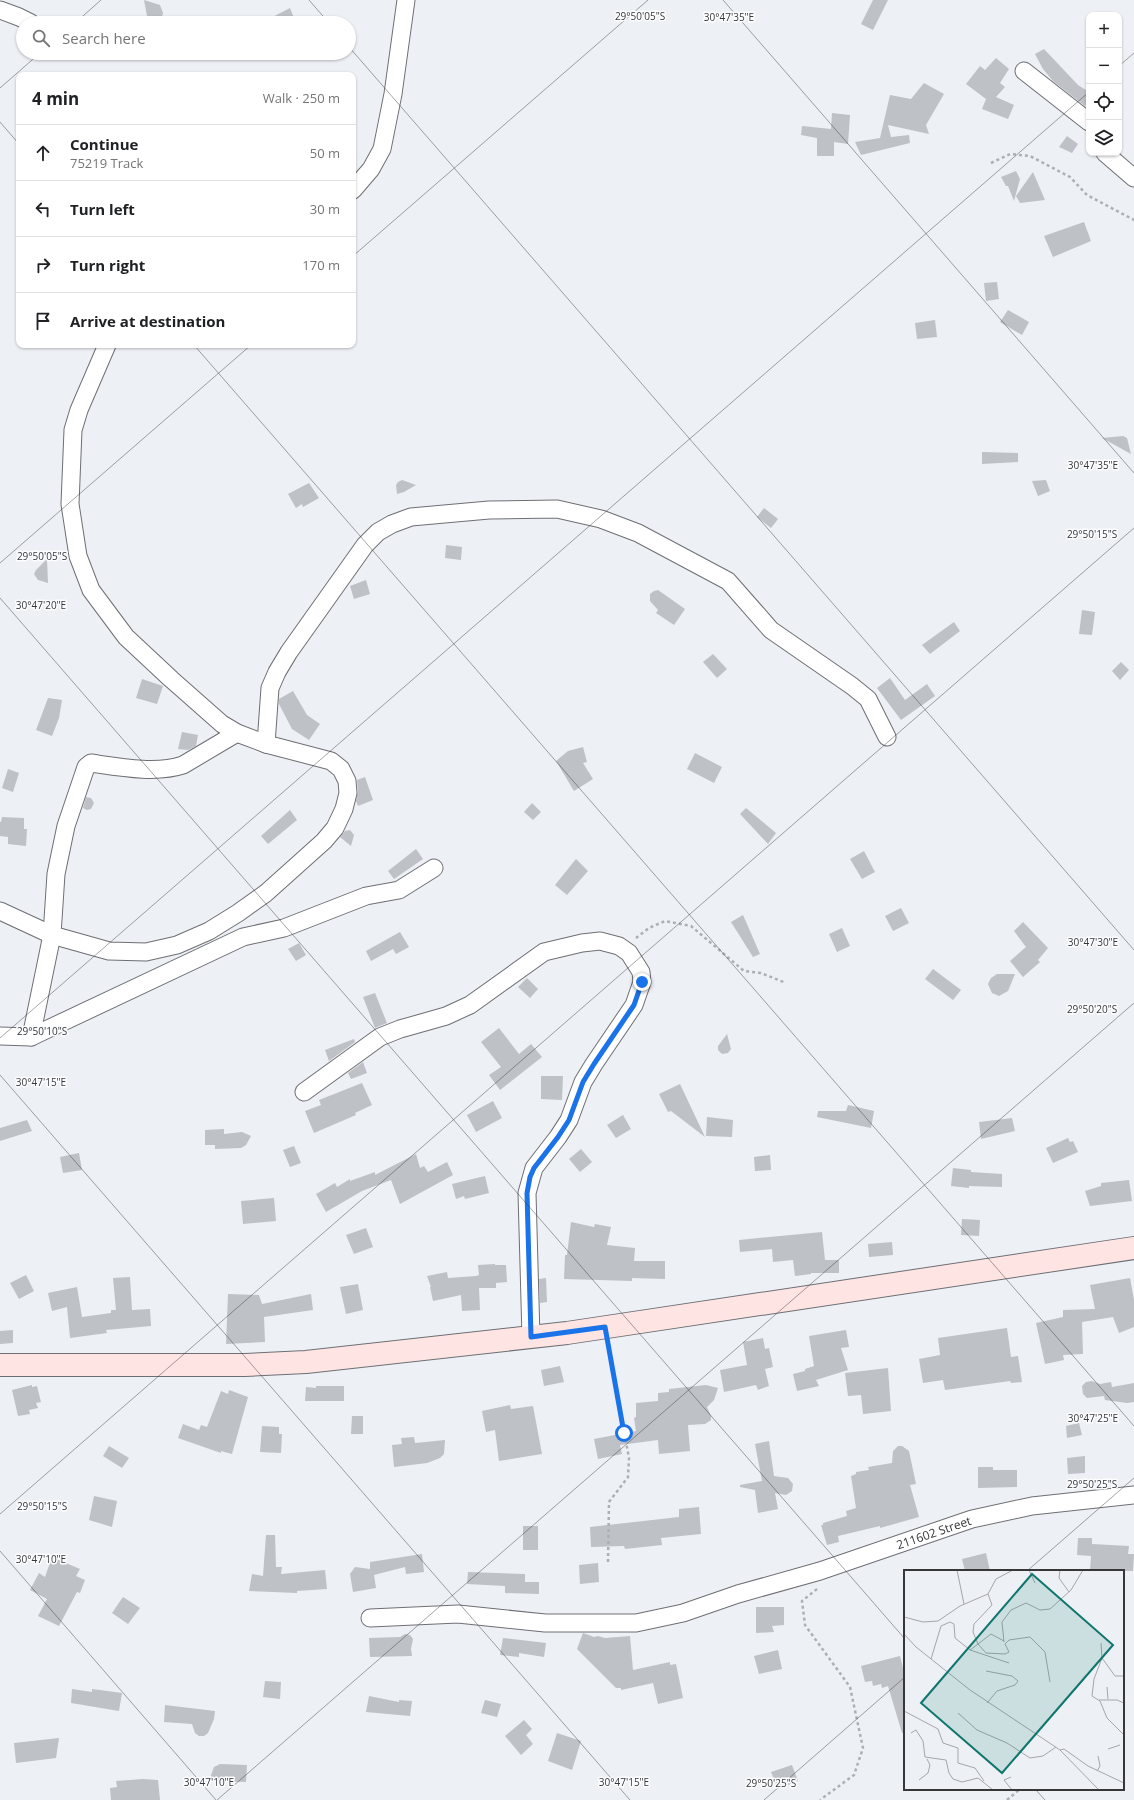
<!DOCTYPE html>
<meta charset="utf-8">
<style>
:root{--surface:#fff;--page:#f6f6f6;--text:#202124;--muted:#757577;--line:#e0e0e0}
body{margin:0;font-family:"Open Sans",sans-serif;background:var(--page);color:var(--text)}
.controls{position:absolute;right:12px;top:12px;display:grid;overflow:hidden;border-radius:8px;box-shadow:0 1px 3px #0004}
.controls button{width:36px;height:36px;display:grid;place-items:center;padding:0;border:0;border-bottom:1px solid var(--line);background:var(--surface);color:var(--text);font:20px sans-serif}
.stop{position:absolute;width:12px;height:12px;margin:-9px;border:3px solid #1a73e8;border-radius:50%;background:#fff}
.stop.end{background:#1a73e8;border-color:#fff;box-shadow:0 1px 4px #0008}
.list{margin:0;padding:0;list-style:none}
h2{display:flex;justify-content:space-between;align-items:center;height:52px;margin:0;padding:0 16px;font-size:17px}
h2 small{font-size:13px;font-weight:400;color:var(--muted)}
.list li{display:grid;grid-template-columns:26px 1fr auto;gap:12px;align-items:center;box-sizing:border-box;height:56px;padding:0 16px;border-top:1px solid var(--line)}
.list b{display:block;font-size:15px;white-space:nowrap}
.list p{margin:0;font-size:13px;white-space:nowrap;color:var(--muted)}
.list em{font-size:13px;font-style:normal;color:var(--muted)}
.icon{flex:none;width:22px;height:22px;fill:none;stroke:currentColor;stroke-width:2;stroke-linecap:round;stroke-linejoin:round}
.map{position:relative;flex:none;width:1134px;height:1800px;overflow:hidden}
.search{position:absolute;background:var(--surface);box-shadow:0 1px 3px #0004;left:16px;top:16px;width:340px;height:44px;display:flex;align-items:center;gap:10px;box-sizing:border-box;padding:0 14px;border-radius:22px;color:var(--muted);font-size:15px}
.panel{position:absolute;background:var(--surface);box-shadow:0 1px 3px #0004;left:16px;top:72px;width:340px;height:276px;border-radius:8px}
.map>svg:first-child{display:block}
.building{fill:#bec1c6}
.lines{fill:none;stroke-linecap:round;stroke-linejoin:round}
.street-casing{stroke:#6d6f74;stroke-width:19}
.secondary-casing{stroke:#6d6f74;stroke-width:24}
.path{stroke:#adb0b3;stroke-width:2.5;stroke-dasharray:3 3;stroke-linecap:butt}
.street{stroke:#fff;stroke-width:17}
.secondary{stroke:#fee4e2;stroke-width:22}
.route{stroke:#1a73e8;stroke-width:5}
.ticks{fill:none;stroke:#363739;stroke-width:1;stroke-opacity:0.45}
.labels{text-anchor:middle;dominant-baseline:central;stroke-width:3;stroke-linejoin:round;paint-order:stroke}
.street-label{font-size:12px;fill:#363739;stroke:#fcfdff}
.inset-road{fill:none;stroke:#a4a6aa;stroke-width:1}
.view{fill:#0f766e;fill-opacity:0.15;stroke:#0f766e;stroke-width:2}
.inset-edge{fill:none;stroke:#363739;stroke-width:2}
.ticks-label{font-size:10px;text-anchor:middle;fill:#363739;stroke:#fcfdff;stroke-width:3;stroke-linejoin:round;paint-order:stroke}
</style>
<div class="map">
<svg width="1134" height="1800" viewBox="0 0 1134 1800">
<rect width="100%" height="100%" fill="#edf0f5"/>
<g class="building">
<polygon points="144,0 160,5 163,13 162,17 154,21 150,19 147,16"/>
<polygon points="873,0 888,0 873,30 861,24"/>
<polygon points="290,8 296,23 261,23"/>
<polygon points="1044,49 1078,85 1089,92 1089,101 1085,106 1053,81 1043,69 1035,54"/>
<polygon points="996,58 1009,69 1000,83 1005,87 996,97 1014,105 1008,119 982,109 986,99 966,84 980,66 985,70"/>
<polygon points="924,83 944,94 926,125 929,134 888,125 891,137 909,135 910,143 861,155 855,142 880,138 890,95 911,99"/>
<polygon points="832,113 850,115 848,144 834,142 834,156 817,156 817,138 801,135 802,126 831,129"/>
<polygon points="1067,136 1078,144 1072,153 1059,147"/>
<polygon points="1016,171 1020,179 1014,201 1008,186 1006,186 1001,177"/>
<polygon points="1033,172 1045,200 1020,203 1016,196"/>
<polygon points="1084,222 1091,241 1053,257 1044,236"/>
<polygon points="997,282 999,299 986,301 984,283"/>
<polygon points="1008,310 1029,322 1022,335 1000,322"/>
<polygon points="935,320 937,337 917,339 915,323"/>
<polygon points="1123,436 1127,438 1131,454 1102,438"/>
<polygon points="982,452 1018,453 1018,462 982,464"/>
<polygon points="402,480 416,485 404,492 397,494 396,485 398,482"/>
<polygon points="1046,480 1050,491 1038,496 1032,481"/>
<polygon points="309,483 319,498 303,507 302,504 296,508 288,494"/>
<polygon points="764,508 778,519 771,528 757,517"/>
<polygon points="446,545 462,547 461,560 445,558"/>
<polygon points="47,559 48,583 38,580 34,574 36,570"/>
<polygon points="366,580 370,594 354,599 350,586"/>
<polygon points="658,590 685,609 674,625 656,613 658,610 650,601 650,594 654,591"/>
<polygon points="1082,610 1095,612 1092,635 1079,634"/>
<polygon points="954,622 960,631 930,654 922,645"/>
<polygon points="713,654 727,669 717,678 703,662"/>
<polygon points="1121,662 1129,670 1120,680 1112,671"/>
<polygon points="890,678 905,700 927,684 935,696 901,720 877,688"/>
<polygon points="142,679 163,686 157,704 136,698"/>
<polygon points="293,691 307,715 320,724 309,740 292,729 279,704 279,699"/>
<polygon points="48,698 62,700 59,718 52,736 36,730"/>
<polygon points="182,732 198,735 196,746 188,750 178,749"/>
<polygon points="583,747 587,762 583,763 593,779 574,791 556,761 568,751"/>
<polygon points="695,753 722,767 714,783 687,769"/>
<polygon points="8,769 19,773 13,792 2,788"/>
<polygon points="365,777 373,800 358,806 356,801 358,792 357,780"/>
<polygon points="86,797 91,798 94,803 91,809 87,810 83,808"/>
<polygon points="532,803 541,812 533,820 524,812"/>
<polygon points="746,808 776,833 768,844 740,814"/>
<polygon points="290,810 297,820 268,844 261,836"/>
<polygon points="2,817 24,818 24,829 27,829 26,846 8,844 8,837 0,836 0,822 1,822"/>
<polygon points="350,830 354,835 351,846 340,837 345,831"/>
<polygon points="416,849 423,859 394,879 388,871"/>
<polygon points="864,851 875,872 862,879 850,859"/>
<polygon points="576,859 588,871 567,895 555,885"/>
<polygon points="901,908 909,923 893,931 885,916"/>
<polygon points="743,915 760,954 753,957 731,922"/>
<polygon points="1023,922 1048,948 1038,960 1040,962 1023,977 1010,961 1026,947 1014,931"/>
<polygon points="842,928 850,946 837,952 829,934"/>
<polygon points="400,932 409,947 396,954 393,949 371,961 366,951"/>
<polygon points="299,943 306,955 296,961 288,949"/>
<polygon points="933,969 961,990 953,1000 925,979"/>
<polygon points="997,974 1015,974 1008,991 999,996 992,993 988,984 991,978"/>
<polygon points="527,978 538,989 530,998 518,987"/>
<polygon points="375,993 387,1023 375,1028 363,997"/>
<polygon points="499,1028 519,1054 531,1044 542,1057 500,1090 489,1075 501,1067 481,1042"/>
<polygon points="727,1034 731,1049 728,1053 722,1054 718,1050 718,1046"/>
<polygon points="354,1039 355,1042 329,1061 325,1050"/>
<polygon points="363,1062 367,1073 351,1079 348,1073"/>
<polygon points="541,1076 563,1076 562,1100 541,1099"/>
<polygon points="362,1083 372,1105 355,1113 356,1115 314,1133 305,1111 321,1105 319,1100"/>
<polygon points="680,1084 705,1137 671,1111 668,1112 659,1094"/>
<polygon points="493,1101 502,1118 476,1132 467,1115"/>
<polygon points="848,1105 874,1111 871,1128 817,1117 818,1111 846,1111"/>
<polygon points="623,1115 631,1129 616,1138 607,1125"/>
<polygon points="707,1117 733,1120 732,1137 706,1136"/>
<polygon points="1012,1118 1015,1131 981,1139 979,1122"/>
<polygon points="27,1120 32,1131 0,1141 0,1128"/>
<polygon points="224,1129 224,1134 242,1132 251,1136 246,1145 241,1148 215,1149 215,1145 205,1145 205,1130"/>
<polygon points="1068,1138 1070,1142 1073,1141 1078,1152 1053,1163 1046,1148"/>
<polygon points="294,1146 301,1163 290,1167 283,1150"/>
<polygon points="581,1149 592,1162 580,1172 569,1159"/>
<polygon points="79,1153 82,1170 63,1173 60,1157"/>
<polygon points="416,1154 420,1168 424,1166 428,1172 447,1162 453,1175 400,1204 391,1180 362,1191 326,1212 316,1194 335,1183 337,1187 350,1179 350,1181 375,1172 375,1175"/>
<polygon points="770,1155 771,1170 755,1171 754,1157"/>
<polygon points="953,1168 971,1170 971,1172 1002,1174 1002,1187 969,1186 969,1188 951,1186"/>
<polygon points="485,1176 489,1193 465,1199 464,1196 456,1199 452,1184"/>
<polygon points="1129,1180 1132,1201 1090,1206 1085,1191 1101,1186 1101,1183"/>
<polygon points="274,1198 276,1221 243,1224 241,1201"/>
<polygon points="962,1219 980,1220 979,1236 961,1235"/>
<polygon points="571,1222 594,1227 595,1224 611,1227 607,1245 635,1248 634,1261 665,1261 665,1279 632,1278 632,1281 564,1279 565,1255 567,1255"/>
<polygon points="366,1228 373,1247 354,1254 346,1235"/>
<polygon points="822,1232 825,1260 839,1260 839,1273 811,1273 811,1274 795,1276 793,1260 773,1262 772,1249 740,1252 739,1240"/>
<polygon points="892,1242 893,1255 869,1257 868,1244"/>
<polygon points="495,1264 495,1265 506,1265 507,1282 496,1283 496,1288 479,1288 480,1310 462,1311 461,1295 433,1301 430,1287 431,1287 427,1276 447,1272 448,1278 476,1276 479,1275 478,1265"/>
<polygon points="26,1275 34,1291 19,1299 10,1283"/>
<polygon points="130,1277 132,1310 150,1309 151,1326 106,1330 107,1333 70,1338 67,1307 52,1311 48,1293 77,1287 82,1317 111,1313 111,1310 116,1310 113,1278"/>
<polygon points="546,1278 547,1302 540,1303 539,1279"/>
<polygon points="1130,1278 1134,1300 1134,1327 1119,1333 1113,1317 1082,1322 1083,1354 1063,1355 1064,1360 1045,1364 1036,1323 1063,1317 1063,1310 1095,1309 1090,1285"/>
<polygon points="358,1284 363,1310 346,1314 340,1287"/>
<polygon points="228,1294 259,1295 262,1304 311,1294 313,1310 264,1317 265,1342 226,1344"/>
<polygon points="1007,1328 1011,1357 1018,1356 1022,1382 1011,1383 1010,1381 945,1390 943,1380 923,1383 919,1359 940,1355 938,1338"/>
<polygon points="13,1330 13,1343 0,1344 0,1331"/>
<polygon points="846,1330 849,1347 841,1348 848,1370 816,1380 819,1386 797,1391 793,1374 805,1371 805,1369 814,1366 809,1336"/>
<polygon points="763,1338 765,1349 769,1348 773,1367 765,1369 769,1386 758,1390 756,1385 724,1392 720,1370 747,1365 743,1342"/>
<polygon points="560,1366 564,1382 544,1386 541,1370"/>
<polygon points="888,1368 891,1411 863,1414 861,1395 848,1396 845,1373"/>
<polygon points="1092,1381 1100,1384 1111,1382 1112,1387 1134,1383 1134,1402 1127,1403 1105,1400 1104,1396 1087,1398 1083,1394 1082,1386 1086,1382"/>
<polygon points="32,1385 32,1387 37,1386 41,1402 36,1403 38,1408 29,1410 30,1414 18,1416 12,1390"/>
<polygon points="706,1385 718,1388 714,1400 707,1407 711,1416 711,1420 705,1424 688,1425 690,1451 659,1454 658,1440 620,1445 622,1454 598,1459 594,1439 636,1431 634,1418 636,1417 636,1403 658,1401 658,1393 669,1392 669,1389"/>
<polygon points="316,1386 344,1386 344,1401 305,1401 306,1387 316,1388"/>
<polygon points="229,1390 248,1397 232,1454 221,1451 221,1453 178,1438 183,1424 199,1430 201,1425 207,1427 221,1391 228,1394"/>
<polygon points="510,1405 511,1409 533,1406 542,1454 499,1461 495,1430 486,1432 482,1411"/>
<polygon points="352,1416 363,1416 363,1434 351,1434"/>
<polygon points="1079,1423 1082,1435 1067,1438 1066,1426"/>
<polygon points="262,1426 279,1427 279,1434 282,1434 281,1453 260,1452"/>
<polygon points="414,1437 415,1443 445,1440 444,1454 440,1458 427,1463 394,1467 392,1445 402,1444 401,1438"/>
<polygon points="769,1441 774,1476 788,1478 793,1484 792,1491 786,1495 775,1493 778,1509 758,1513 755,1490 740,1487 740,1485 762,1481 755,1444"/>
<polygon points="109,1446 129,1458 122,1468 103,1456"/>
<polygon points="898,1446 902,1446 909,1451 916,1484 910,1485 919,1517 880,1528 880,1526 838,1536 839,1542 827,1545 821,1525 823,1525 823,1523 847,1516 846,1511 856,1508 851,1476 856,1474 856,1472 869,1470 868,1467 892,1463 893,1451"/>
<polygon points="1085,1456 1085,1473 1068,1474 1067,1458"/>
<polygon points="978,1467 993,1467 993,1470 1017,1470 1017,1487 978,1488"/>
<polygon points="94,1496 117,1501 112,1527 89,1520"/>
<polygon points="699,1507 701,1534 661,1538 662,1545 625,1549 624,1546 591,1547 590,1527 679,1517 679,1509"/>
<rect x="523" y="1526" width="15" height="24"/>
<polygon points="266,1535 275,1535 276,1567 282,1567 281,1574 325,1570 327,1589 297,1591 297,1593 249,1591 252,1574 263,1576"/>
<polygon points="1078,1538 1092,1538 1092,1544 1129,1546 1128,1554 1134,1554 1133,1571 1090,1571 1091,1556 1077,1555"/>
<polygon points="986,1553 990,1571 965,1571 962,1559"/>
<polygon points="422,1554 424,1572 406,1574 405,1567 374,1575 376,1588 353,1592 350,1574 355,1567 370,1569 370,1562"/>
<polygon points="52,1557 80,1569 76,1576 85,1580 80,1593 77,1592 59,1626 38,1616 47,1599 30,1590 39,1573 45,1577"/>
<polygon points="598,1563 599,1582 580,1584 579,1565"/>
<polygon points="468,1572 525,1574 525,1582 539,1582 539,1594 505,1593 505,1586 467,1584"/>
<polygon points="123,1597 140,1608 128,1624 112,1613"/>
<polygon points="756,1607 784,1607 784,1625 772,1626 774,1632 756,1633"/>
<polygon points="583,1633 594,1637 598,1636 605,1638 630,1636 633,1670 670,1662 670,1665 676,1664 683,1698 658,1704 653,1683 621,1690 621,1688 616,1688 577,1649"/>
<polygon points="405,1634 410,1635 413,1639 411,1649 412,1656 370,1657 369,1638 400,1637"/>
<polygon points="503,1638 546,1643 544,1657 519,1653 519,1657 500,1655"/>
<polygon points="778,1650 782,1669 759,1674 754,1656"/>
<polygon points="900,1656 905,1676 905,1732 902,1733 888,1686 882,1688 881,1684 873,1686 872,1681 865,1682 861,1666"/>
<polygon points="265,1681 281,1682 280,1699 263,1697"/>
<polygon points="72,1689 92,1692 92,1689 122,1693 119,1711 71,1703"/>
<polygon points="369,1696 399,1702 399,1700 412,1701 410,1716 366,1712"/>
<polygon points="485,1700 501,1704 497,1717 481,1713"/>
<polygon points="165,1705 215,1711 214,1719 208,1733 204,1736 199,1736 195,1733 192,1724 164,1722"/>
<polygon points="524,1720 532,1729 526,1735 533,1744 521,1755 505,1736"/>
<polygon points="557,1733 581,1741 572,1770 548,1761"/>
<polygon points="59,1738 56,1758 16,1763 14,1743"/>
<polygon points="220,1764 247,1765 246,1782 209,1781 214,1767"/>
<polygon points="792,1765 798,1781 778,1789 771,1772"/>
<polygon points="143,1779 158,1780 160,1800 111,1800 110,1788 117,1787 116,1781"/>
</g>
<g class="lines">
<g class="street-casing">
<g id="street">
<polyline points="0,10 19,17 31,23"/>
<polyline points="1024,71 1089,122"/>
<polyline points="1105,153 1134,178"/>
<polyline points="353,190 371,169 382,149 393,94 406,0"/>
<polyline points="107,345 79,410 73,430 70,504 78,556 91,590 126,637 171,679 222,724 237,733 266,744"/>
<path d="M237 733 183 765C156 774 119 767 91 763L86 767 66 826 56 874 52 935 109 951 146 952 177 945 209 931 238 913 266 893 324 841 335 828 344 809 348 793 347 781 341 769 331 761 266 744 270 688 277 672 289 652 365 545 378 532 392 524 411 517 489 510 557 509 601 519 638 533 728 581 771 630 852 686 868 699 887 737"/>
<polyline points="0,911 52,935 31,1037"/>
<polyline points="0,1036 31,1037 243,937 284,928 366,896 399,890 434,868"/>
<polyline points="304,1092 380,1037 400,1029 446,1016 470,1005 544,952 582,943 600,941 619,946 629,953 641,972 642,982 634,1005 594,1064 583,1082 569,1120 558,1137 534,1168 527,1193 531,1337"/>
<path id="s1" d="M370 1618 458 1614 545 1623H636L683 1613 738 1594 820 1571 972 1519 1032 1506 1134 1495"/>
</g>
</g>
<g class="secondary-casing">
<polyline id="secondary" points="0,1365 245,1365 306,1362 567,1333 1134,1248"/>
</g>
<g class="path">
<polyline points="991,163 1010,154 1030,156 1070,177 1087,195 1134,220"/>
<polyline points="636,938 649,928 665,921 691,926 744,971 761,973 786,983"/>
<polyline points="608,1562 609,1502 628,1477 629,1458 608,1345"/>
<polyline points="817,1589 802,1601 805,1625 850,1687 863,1748 854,1775 820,1800"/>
<polyline points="1007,1800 1020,1789"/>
</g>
<use href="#street" class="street"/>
<use href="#secondary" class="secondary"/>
</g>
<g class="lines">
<polyline class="route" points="624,1433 605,1327 531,1337 527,1193 530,1177 534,1168 558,1137 569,1120 583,1082 594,1064 634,1005 642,982"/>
</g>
<path class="ticks" d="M309 0 329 23M723 0 1134 473M75 23 101 0M349 47 1134 950M1119 66 1134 53M0 88 40 53M0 122 19 144M353 256 648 0M194 345 1134 1426M0 563 251 345M0 598 905 1639M0 1038 1089 92M0 1075 630 1800M0 1514 1134 528M0 1551 216 1800M1027 1571 1134 1478M1035 1789 1045 1800M217 1800 1134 1003M764 1800 905 1677"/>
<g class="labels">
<g class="street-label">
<text stroke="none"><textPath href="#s1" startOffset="578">211602 Street</textPath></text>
</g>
</g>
<g transform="translate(904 1570)">
<rect width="220" height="220" fill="#edf0f5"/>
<path class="inset-road" d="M53 0 60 34M125 0 131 13M156 0 155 8 165 22M84 24 92 9 109 0M0 47 19 52 34 51 56 36 84 24 88 35 70 54 69 62 74 74 66 80M0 64 12 77 66 120 156 180 195 220M100 71 87 64 74 74 82 83 101 84 105 82 101 74 105 70 126 67 141 82 146 112M100 72 98 52 107 40 122 33 136 40 146 39 167 20 179 0M197 73 198 88 190 109 188 126 196 131 203 148 220 165M198 88 211 106H220M27 89 37 56 46 52 50 54 51 68 66 80 105 93M82 101 108 106 114 111 111 115 93 121 83 133M203 117 204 129M195 130H213L220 133M0 141 34 159 39 173 54 178V193L71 198 80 211M54 143 73 160 103 173 126 188 139 186 152 177M7 163 12 160 19 171 21 187 42 190 45 203 49 209 58 212 74 208 89 220M204 179 216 175M156 180 160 179 184 196 220 213M193 201 196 196 194 186M107 207 100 210 108 220M15 210 24 203 26 195 23 189"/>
<path class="view" d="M128 4 209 75 98 203 17 133Z"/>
<rect width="220" height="220" class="inset-edge"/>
</g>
<g class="ticks-label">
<text x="640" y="20">29°50'05"S</text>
<text x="729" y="21">30°47'35"E</text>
<text x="1093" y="469">30°47'35"E</text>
<text x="1092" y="538">29°50'15"S</text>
<text x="42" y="560">29°50'05"S</text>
<text x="41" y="609">30°47'20"E</text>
<text x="1093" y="946">30°47'30"E</text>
<text x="1092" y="1013">29°50'20"S</text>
<text x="42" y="1035">29°50'10"S</text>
<text x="41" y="1086">30°47'15"E</text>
<text x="1093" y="1422">30°47'25"E</text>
<text x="1092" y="1488">29°50'25"S</text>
<text x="42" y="1510">29°50'15"S</text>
<text x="41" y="1563">30°47'10"E</text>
<text x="209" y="1786">30°47'10"E</text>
<text x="624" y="1786">30°47'15"E</text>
<text x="771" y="1787">29°50'25"S</text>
</g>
</svg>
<div class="controls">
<button>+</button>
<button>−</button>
<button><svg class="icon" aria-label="locate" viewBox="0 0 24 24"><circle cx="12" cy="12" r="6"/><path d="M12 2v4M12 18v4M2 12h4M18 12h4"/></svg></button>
<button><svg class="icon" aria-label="layers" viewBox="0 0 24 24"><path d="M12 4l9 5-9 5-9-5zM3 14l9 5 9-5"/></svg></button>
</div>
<div class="stop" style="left:624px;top:1433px"></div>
<div class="stop end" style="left:642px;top:982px"></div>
<div class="search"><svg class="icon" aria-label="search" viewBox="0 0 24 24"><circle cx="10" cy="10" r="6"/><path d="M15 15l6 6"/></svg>Search here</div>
<section class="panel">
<h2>4 min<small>Walk · 250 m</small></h2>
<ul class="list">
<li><svg class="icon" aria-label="ahead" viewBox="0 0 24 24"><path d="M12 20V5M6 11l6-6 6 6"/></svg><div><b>Continue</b><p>75219 Track</p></div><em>50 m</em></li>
<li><svg class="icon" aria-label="left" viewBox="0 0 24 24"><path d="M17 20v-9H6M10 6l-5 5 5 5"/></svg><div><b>Turn left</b></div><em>30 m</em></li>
<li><svg class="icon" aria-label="right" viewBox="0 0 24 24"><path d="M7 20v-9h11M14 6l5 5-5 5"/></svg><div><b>Turn right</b></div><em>170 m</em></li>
<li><svg class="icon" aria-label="arrive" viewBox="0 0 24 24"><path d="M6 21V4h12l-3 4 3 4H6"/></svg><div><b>Arrive at destination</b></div></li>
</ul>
</section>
</div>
